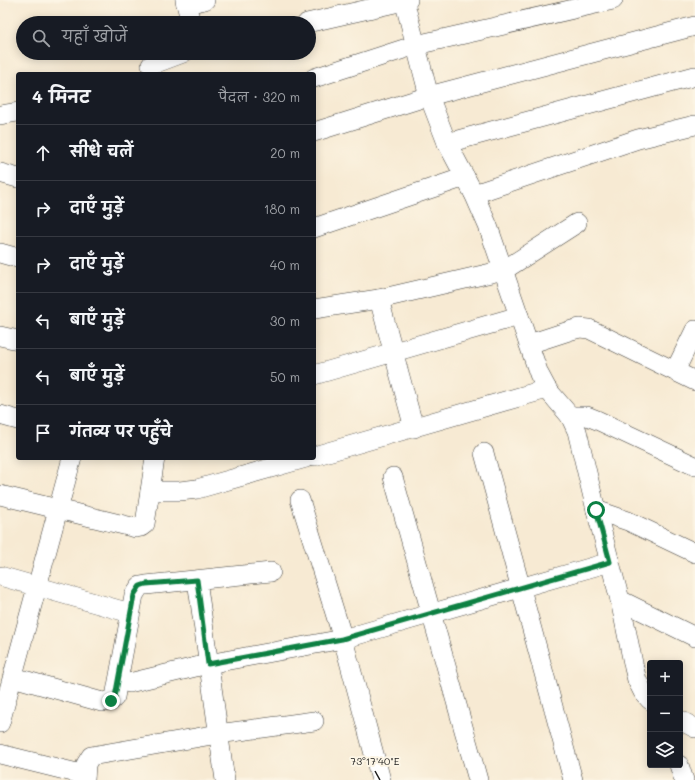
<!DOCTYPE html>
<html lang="hi">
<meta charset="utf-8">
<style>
:root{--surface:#171b24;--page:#242831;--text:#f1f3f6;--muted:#9ea1a6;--line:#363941}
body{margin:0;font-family:Mali,"Playpen Sans Deva",sans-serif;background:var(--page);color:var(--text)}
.controls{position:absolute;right:12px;bottom:12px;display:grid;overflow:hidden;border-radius:4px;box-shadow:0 2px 10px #0003}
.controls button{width:36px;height:36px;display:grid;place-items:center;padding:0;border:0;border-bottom:1px solid var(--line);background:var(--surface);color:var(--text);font:20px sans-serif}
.stop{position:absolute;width:12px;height:12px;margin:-9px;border:3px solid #0b8043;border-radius:50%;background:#fff}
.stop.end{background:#0b8043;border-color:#fff;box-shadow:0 1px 4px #0008}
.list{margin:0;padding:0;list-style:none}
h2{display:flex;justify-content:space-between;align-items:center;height:52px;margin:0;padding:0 16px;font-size:17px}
h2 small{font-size:13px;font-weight:400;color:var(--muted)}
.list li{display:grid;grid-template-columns:26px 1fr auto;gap:12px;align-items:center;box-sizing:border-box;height:56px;padding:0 16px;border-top:1px solid var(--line)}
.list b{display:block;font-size:15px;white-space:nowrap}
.list em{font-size:13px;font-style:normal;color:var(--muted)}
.icon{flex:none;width:22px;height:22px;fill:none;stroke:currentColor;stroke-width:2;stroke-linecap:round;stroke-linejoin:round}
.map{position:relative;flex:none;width:695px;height:780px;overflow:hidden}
.search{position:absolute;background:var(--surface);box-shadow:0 2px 10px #0003;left:16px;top:16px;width:300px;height:44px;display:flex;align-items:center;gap:10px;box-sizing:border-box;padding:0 14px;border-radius:22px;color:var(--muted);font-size:15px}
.panel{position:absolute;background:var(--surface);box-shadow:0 2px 10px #0003;left:16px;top:72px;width:300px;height:388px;border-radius:4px}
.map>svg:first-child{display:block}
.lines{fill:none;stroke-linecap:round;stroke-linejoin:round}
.minor-casing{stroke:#3d3b37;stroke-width:20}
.minor{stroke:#fff;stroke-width:19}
.route{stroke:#0b8043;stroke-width:5}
.ticks{fill:none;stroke:#1c1c1c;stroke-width:1.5}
.ticks-label{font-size:10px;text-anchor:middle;fill:#1c1c1c;stroke:#fcf5e5;stroke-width:4;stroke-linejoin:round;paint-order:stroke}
</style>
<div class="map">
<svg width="695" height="780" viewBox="0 0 695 780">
<rect width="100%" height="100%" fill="#fcf5e5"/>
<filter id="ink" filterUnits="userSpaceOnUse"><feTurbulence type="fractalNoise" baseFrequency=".025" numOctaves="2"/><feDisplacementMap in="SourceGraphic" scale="8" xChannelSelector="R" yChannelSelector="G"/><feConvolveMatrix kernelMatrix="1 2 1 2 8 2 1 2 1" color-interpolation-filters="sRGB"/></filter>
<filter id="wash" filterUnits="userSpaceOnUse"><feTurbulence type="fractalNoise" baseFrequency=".012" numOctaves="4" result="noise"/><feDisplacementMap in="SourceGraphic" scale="16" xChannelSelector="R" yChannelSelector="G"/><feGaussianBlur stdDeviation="0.9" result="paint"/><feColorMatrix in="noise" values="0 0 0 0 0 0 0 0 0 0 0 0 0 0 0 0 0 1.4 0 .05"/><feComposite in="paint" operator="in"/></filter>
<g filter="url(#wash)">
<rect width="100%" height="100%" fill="#f7ead3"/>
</g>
<g filter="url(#ink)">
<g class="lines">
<g class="minor-casing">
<g id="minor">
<polyline points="185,0 191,23"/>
<polyline points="404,0 429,96 447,143 474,194 488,226 539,374 547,389 570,416 577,431 596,510 620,600 634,668 637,680 643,692 650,700"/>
<polyline points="186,4 205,0"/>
<polyline points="307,23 408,0"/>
<polyline points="151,65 183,53"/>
<polyline points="314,78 416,45 613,0"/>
<polyline points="0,115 18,112"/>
<polyline points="314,132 429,96 695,26"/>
<polyline points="447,143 695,76"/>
<polyline points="0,173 18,178"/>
<polyline points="474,194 638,139 695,125"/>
<polyline points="314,228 465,177"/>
<polyline points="0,253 18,258"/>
<polyline points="379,299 414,428"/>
<polyline points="314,309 379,299 504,270 577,223"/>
<polyline points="0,336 18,340"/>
<polyline points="529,344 572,330 580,328 589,329 695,381"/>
<polyline points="675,371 695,330"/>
<polyline points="314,375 519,316"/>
<polyline points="0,415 18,420"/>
<polyline points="570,416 587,416 597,420 695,466"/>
<polyline points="484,453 573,780"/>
<polyline points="314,456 547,389"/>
<polyline points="393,477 478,780"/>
<polyline points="150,491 180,491 197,489 306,458"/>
<polyline points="0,495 136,528 141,527 145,524 155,458"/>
<polyline points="300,500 343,639 381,780"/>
<polyline points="596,510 628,521 695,553"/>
<polyline points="0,576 130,613"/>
<polyline points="197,580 225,780"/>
<polyline points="620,600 695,637"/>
<polyline points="13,677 102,702 111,701 115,697 134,595 140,586 146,585 271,572"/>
<polyline points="129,683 208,664 343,639 610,562"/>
<polyline points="680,720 695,728"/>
<polyline points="0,723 72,458"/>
<polyline points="0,754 85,775"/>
<polyline points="679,765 684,780"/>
<polyline points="85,780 86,764 91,756 218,734 314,721"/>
</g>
</g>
<use href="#minor" class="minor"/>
</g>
</g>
<g class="lines" filter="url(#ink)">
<polyline class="route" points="111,701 115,697 134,595 140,586 146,584 197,580 208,664 342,639 610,562 596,510"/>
</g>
<path class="ticks" d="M375 771 380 780"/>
<g class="ticks-label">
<text x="375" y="765">73°17'40"E</text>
</g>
</svg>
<div class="controls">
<button>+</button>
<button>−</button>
<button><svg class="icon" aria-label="layers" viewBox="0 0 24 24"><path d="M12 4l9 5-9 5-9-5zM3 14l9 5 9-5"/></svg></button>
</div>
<div class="stop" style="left:596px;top:510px"></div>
<div class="stop end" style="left:111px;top:701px"></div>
<div class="search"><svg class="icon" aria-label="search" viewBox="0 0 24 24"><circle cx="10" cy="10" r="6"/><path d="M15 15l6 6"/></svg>यहाँ खोजें</div>
<section class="panel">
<h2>4 मिनट<small>पैदल · 320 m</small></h2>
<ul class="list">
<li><svg class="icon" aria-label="ahead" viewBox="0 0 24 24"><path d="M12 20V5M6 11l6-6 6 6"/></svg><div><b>सीधे चलें</b></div><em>20 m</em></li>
<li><svg class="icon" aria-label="right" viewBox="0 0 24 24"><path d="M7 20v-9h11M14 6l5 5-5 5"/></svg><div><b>दाएँ मुड़ें</b></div><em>180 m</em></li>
<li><svg class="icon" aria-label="right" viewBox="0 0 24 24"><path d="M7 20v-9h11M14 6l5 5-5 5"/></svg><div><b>दाएँ मुड़ें</b></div><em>40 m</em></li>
<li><svg class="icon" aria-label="left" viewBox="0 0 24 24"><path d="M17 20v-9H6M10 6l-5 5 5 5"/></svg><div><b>बाएँ मुड़ें</b></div><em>30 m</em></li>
<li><svg class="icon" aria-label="left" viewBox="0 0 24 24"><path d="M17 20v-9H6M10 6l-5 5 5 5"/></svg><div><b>बाएँ मुड़ें</b></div><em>50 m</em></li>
<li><svg class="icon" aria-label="arrive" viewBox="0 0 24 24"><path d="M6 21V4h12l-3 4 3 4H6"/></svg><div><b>गंतव्य पर पहुँचे</b></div></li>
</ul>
</section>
</div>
